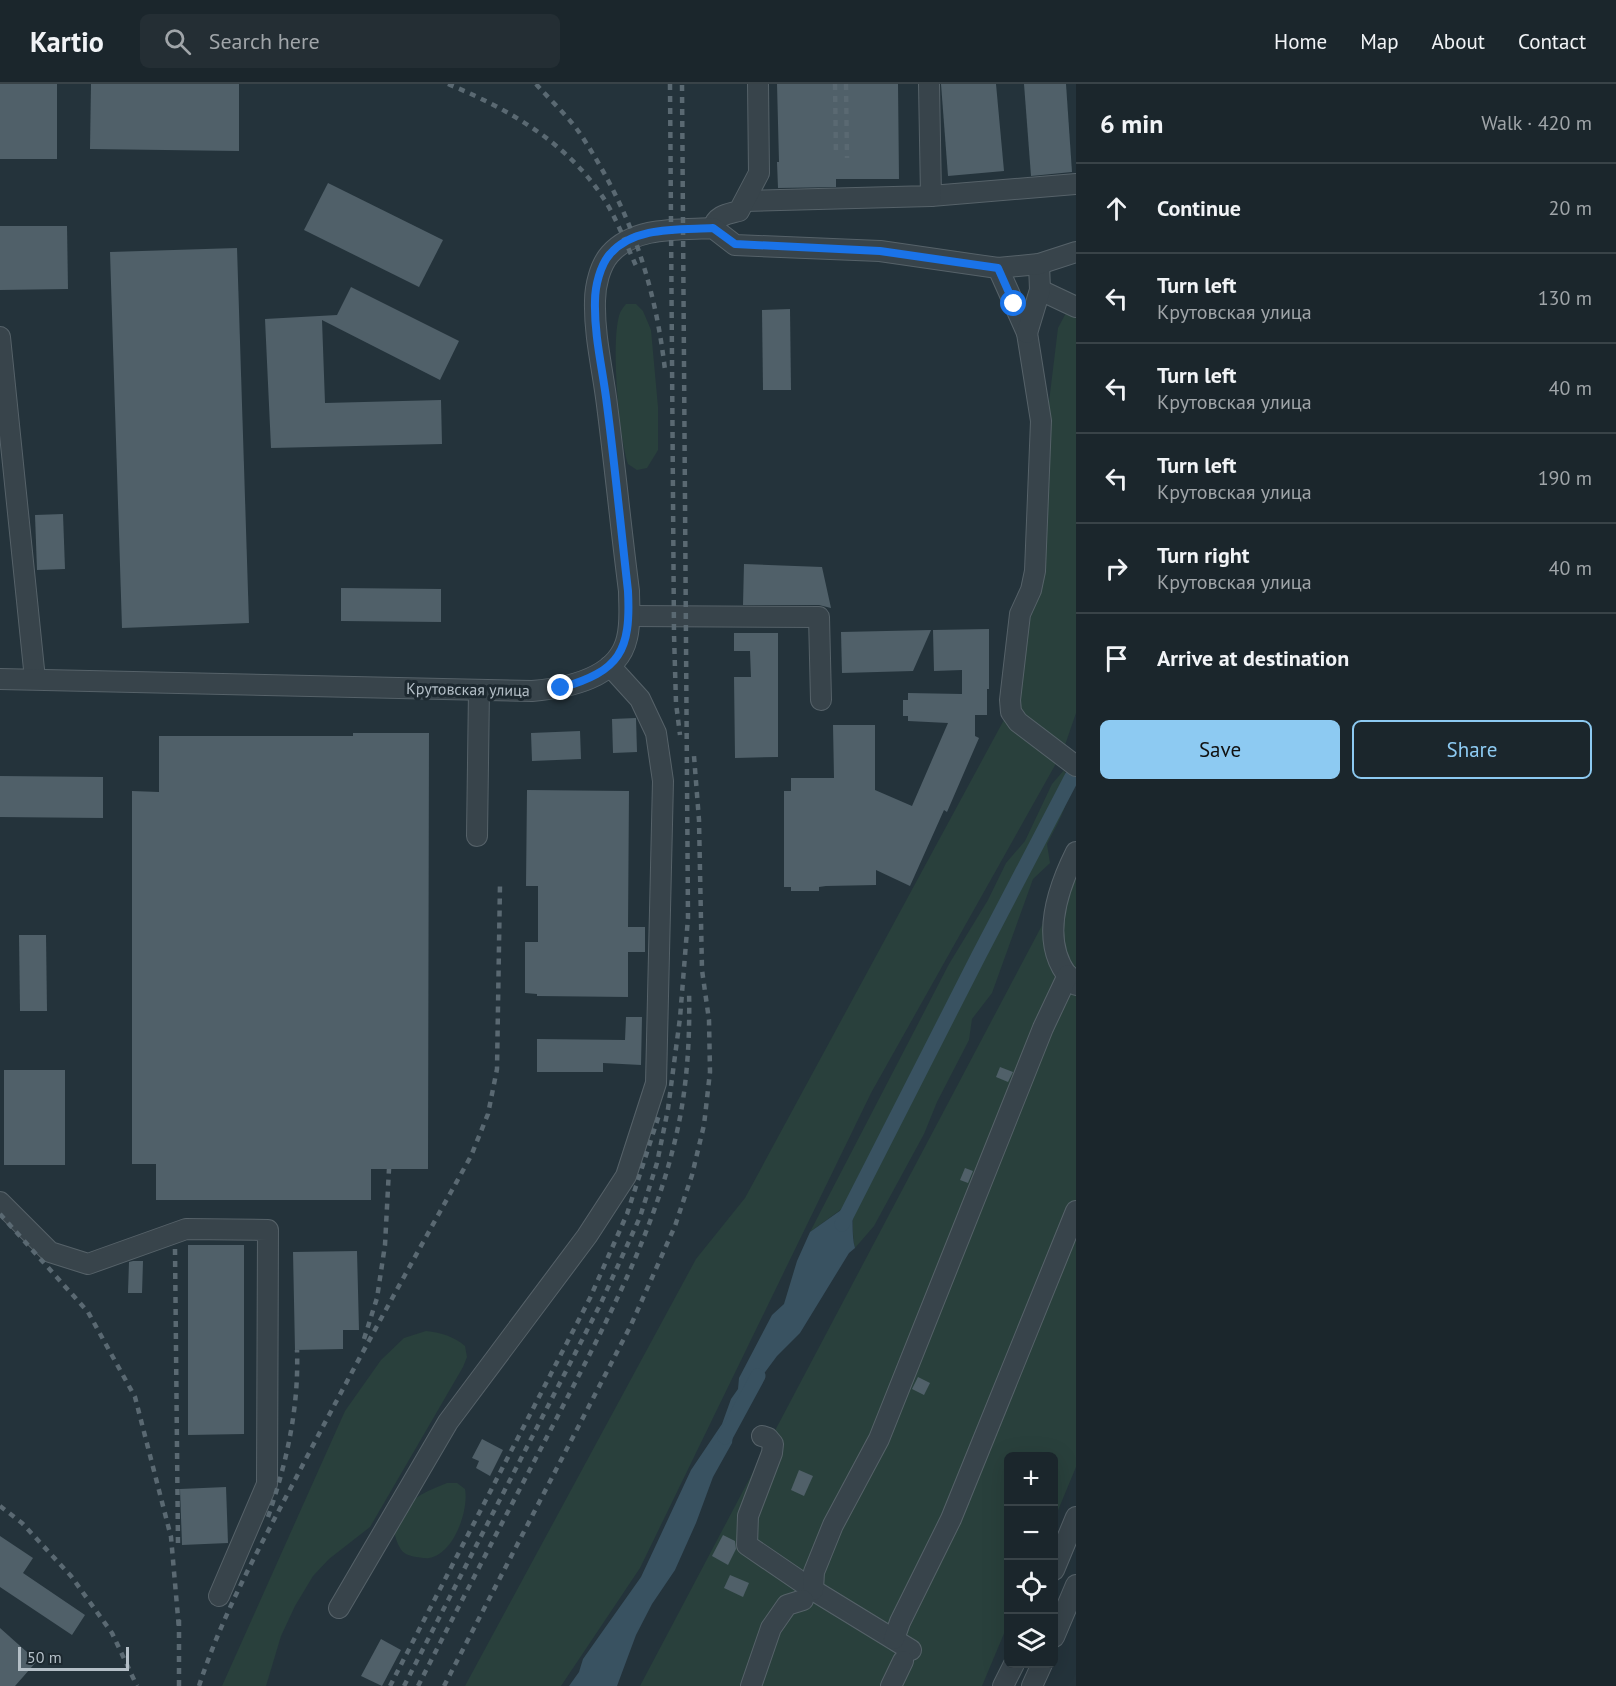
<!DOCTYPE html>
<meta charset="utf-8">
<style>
:root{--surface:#1b262c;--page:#242e34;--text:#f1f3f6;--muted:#a0a5a9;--line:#394348;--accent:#8dcaf2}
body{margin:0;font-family:"PT Sans",sans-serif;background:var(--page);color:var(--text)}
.controls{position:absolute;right:18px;bottom:18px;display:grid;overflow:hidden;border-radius:9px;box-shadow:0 6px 24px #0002}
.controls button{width:54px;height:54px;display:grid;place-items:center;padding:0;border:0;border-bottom:2px solid var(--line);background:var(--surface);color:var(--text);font:30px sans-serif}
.scale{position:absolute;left:18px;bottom:15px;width:111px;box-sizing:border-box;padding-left:6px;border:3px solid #b4bfc7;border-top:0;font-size:16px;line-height:21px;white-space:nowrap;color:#b4bfc7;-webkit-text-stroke:4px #1d2930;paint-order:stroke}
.stop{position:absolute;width:18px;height:18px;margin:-14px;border:4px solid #1a73e8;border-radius:50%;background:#fff}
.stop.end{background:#1a73e8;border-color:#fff;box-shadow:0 2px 6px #0008}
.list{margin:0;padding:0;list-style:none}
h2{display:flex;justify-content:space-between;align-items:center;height:78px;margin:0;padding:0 24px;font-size:26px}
h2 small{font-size:20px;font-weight:400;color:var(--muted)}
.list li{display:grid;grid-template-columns:39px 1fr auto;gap:18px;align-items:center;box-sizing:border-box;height:90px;padding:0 24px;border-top:2px solid var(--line)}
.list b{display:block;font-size:22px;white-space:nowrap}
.list p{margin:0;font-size:20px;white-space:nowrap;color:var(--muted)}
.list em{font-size:20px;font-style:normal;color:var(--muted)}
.actions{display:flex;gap:12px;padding:18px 24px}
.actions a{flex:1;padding:14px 0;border:2px solid var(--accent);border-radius:9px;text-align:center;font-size:21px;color:var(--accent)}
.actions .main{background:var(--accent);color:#111}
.icon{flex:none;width:33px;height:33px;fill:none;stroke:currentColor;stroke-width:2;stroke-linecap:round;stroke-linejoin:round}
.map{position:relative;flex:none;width:1076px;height:1602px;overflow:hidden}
header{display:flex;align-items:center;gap:36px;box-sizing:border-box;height:84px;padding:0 30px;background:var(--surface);border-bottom:2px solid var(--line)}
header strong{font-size:28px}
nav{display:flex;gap:33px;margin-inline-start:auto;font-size:21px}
.search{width:420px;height:54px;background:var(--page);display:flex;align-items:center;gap:15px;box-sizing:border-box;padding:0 21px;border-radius:9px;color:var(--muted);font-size:22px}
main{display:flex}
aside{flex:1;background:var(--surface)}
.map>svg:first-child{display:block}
.green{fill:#29403c}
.water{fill:#395261}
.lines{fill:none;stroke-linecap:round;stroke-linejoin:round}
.canal{stroke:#395261;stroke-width:15}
.building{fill:#506069}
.minor-casing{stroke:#566269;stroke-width:22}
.minor{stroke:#38444b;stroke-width:20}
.rail{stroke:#5a6972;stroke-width:4.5;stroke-dasharray:6 6;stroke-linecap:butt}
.route{stroke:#1a73e8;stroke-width:8}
.labels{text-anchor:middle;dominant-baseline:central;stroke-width:6;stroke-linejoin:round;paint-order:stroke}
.street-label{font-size:16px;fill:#b4bfc7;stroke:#1d2930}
</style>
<header>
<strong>Kartio</strong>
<div class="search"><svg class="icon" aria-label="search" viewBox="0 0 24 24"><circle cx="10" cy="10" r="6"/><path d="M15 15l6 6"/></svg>Search here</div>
<nav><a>Home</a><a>Map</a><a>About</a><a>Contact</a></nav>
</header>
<main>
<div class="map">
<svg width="1076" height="1602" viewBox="0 0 1076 1602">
<rect width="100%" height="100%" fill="#24333b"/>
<g class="green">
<polygon points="1076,210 1076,629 1063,667 871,1009 640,1484 561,1602 465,1602 696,1175 745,1114 1012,621 1058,244"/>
<path d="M626 220H636L643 227 651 246 658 323V366L647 384 637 386 628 380C619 351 611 261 619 232 620 227 623 224 626 220Z"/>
<path d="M1064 686C1076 712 1059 736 1047 760L1050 779 1033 795 992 909 972 935 969 956 937 1018 924 1050 874 1142 855 1164C851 1149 855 1134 850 1119L810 1148 949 880 988 816 1006 779 1025 757 1052 700Z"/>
<polygon points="1076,777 1076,1383 1054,1436 1054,1372 1008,1372 1008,1540 982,1602 640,1602"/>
<path d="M426 1247C442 1249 453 1252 465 1262L467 1273 463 1283 370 1443 329 1475 313 1492 295 1522 281 1552 266 1602H222L345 1327 381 1276 404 1254Z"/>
<path d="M447 1399H457L465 1405C469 1426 454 1470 429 1474 425 1475 420 1473 416 1473 410 1472 403 1470 400 1464 397 1459 395 1452 394 1447 408 1415 415 1412 447 1399Z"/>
</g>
<path class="water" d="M851 1119C854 1134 851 1150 855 1164L849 1169 800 1249 777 1272 743 1318 735 1334 732 1359 713 1393 696 1439 675 1486 652 1520 636 1551 617 1602H569L579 1588 583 1575 641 1493 691 1386 722 1340 731 1315 738 1305 739 1294 772 1231 784 1220 797 1177 810 1148Z"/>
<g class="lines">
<g class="canal">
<polyline points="842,1140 979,871 1074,689"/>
<polyline points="725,1353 758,1292"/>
</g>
</g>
<g class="building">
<rect x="0" y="0" width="57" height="75"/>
<polygon points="91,0 239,0 239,67 90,65"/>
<polygon points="777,0 898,0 899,95 836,95 836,103 778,104 777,78 779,78"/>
<polygon points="941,0 996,0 1004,87 948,92"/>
<polygon points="1024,0 1066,0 1072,88 1031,92"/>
<polygon points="328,99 443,156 419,203 304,146"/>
<polygon points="0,142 67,142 68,205 0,206"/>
<polygon points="237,164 249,539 122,544 110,168"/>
<polygon points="351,203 459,257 440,296 322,236 325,319 441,316 442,360 271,364 265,235 337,231"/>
<polygon points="790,225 791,306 763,306 762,226"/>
<polygon points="63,430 65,485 37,486 35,431"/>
<polygon points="744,480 822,483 831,524 819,521 743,521"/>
<polygon points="341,504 441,505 441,538 341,537"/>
<polygon points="989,545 989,605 987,605 987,631 975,631 975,652 979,654 947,728 944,726 910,802 876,786 876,801 826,802 819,803 819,807 791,807 791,803 784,803 784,707 791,707 791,694 834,694 833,641 875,641 875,706 912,722 948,639 908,637 908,632 903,632 903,616 908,616 908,609 962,610 962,586 934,587 933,546"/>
<polygon points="931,546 913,587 842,589 841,548"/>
<polygon points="734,549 778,549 778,673 735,674 734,593 751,593 750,567 734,567"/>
<polygon points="636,634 637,668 613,669 612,635"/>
<polygon points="580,647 581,675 532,677 531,649"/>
<polygon points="353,649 429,649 428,1085 371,1085 371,1116 156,1116 156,1080 132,1080 132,707 159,708 159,652 353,652"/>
<polygon points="0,692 103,693 103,734 0,733"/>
<polygon points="527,706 629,707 628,843 645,843 645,868 628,868 628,913 537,912 537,910 525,909 525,858 538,858 538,802 526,802"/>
<polygon points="19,851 46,851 47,927 20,927"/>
<polygon points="626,933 642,933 641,981 603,979 603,988 537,988 537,955 625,956"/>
<polygon points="1000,983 1013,988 1008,998 996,993"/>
<rect x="4" y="986" width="61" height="95"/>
<polygon points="965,1084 973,1087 968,1099 960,1096"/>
<polygon points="188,1161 244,1161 244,1350 188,1351"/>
<polygon points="357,1167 359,1246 343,1246 343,1265 295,1266 293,1168"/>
<polygon points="133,1177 143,1177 142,1209 128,1209 129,1178"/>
<polygon points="918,1293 930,1299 924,1311 912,1305"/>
<polygon points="482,1355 503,1366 490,1392 476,1384 479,1377 472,1374"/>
<polygon points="799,1386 813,1392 804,1412 791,1406"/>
<polygon points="226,1403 228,1459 182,1461 180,1405"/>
<polygon points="723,1451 735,1457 736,1465 728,1481 712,1472"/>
<polygon points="0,1452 33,1474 23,1489 85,1531 72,1551 0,1503"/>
<polygon points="730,1491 749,1499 743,1513 724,1504"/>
<polygon points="0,1544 37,1577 15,1602 0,1602"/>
<polygon points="381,1555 401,1566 382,1602 361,1592"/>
</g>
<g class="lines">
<g class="minor-casing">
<g id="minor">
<polyline points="931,112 1076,100"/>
<polyline points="745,117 931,112 929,0"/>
<path d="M713 144C716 131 728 130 739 127L759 89 758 0"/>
<polyline points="998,184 1027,249 1041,337 1035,487 1031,506 1020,530 1010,616 1011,628 1018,638 1076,682"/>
<polyline points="1040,206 1076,223"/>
<polyline points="1027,249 1040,206 1039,180"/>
<polyline points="0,253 35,595"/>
<polyline points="630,532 819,533 821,616"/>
<path d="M0 595 532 607C567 604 618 595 627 554 631 538 629 522 629 507 621 445 615 383 607 321 603 287 594 252 595 217 595 202 600 181 610 170 635 142 679 146 713 144L735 161 880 167 998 184 1039 180 1076 168"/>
<polyline points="477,752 479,606"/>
<path d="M1076 768C1056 808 1037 865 1076 901"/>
<polyline points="0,1118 50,1168 88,1180 186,1145 268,1146 267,1400 219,1512"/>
<polyline points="762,1352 768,1354 773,1360 772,1369 748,1432 747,1461 813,1506 911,1566"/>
<polyline points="1054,1486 1076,1433"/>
<polyline points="813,1506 814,1488 833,1441 879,1355 1043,944 1068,891"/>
<polyline points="339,1524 448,1338 587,1152 626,1092 656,999 663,697 656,649 640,615 610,582"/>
<polyline points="1054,1553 1076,1501"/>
<polyline points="894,1555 900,1538 951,1435 1076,1127"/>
<polyline points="751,1602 771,1544 787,1521 803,1516"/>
<polyline points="891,1602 903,1577"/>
<polyline points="1003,1602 1014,1580"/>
<polyline points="1032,1602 1042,1580"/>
</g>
</g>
<use href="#minor" class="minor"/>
<g class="rail">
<path d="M448 0C506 24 563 56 600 109 615 130 626 160 637 184"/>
<path d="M536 0C551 17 569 33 581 51 630 125 655 199 665 286"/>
<polyline points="670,0 674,550 676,619 680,651"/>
<polyline points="835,0 836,72"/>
<polyline points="846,0 847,74"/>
<polyline points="0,1130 88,1228 135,1313 171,1453 179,1545"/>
<polyline points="175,1165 178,1461"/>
<polyline points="364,1255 377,1214 385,1161 389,1085"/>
<polyline points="0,1422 22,1439 71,1492 112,1549 137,1602"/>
<path d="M268 1433C287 1378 299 1323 297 1266"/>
<polyline points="179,1602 179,1536"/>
<path d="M199 1602C223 1528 261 1461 297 1392 353 1284 412 1178 471 1072L488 1030 497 985 500 800"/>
<polyline points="390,1602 590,1214 627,1130 659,1031"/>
<polyline points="404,1602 601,1219 640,1133 657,1079 668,1025 680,934 688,834 682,0"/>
<path d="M418 1602C461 1518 505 1433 549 1349 602 1246 660 1143 681 1028 688 988 690 947 689 906"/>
<polyline points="444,1602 631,1241 675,1142 692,1091 704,1041 710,988 709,936 702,886 699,736 694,672"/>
</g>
</g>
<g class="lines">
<path class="route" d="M561 604C620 587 631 567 628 507 621 445 615 383 607 321 603 287 594 252 595 217 595 203 600 181 610 170 634 142 679 146 713 144L735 160 880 167 998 184 1014 220"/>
</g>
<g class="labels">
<g class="street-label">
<text transform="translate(468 605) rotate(1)">Крутовская улица</text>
</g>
</g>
</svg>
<div class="controls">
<button>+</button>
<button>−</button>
<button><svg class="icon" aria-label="locate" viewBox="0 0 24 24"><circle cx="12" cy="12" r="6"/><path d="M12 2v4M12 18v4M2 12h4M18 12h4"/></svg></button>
<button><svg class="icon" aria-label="layers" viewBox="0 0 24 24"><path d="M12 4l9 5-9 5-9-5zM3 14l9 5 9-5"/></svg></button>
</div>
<div class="scale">50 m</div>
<div class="stop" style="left:1014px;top:220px"></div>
<div class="stop end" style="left:561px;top:604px"></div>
</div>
<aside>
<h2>6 min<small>Walk · 420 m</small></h2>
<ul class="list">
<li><svg class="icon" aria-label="ahead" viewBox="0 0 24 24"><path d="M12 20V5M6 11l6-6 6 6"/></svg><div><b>Continue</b></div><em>20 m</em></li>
<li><svg class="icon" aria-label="left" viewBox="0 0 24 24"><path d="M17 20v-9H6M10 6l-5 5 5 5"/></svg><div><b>Turn left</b><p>Крутовская улица</p></div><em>130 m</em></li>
<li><svg class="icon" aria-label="left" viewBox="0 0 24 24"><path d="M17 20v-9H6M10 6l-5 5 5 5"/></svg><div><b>Turn left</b><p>Крутовская улица</p></div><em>40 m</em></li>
<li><svg class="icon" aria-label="left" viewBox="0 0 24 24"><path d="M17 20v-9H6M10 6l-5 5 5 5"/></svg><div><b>Turn left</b><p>Крутовская улица</p></div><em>190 m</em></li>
<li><svg class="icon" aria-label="right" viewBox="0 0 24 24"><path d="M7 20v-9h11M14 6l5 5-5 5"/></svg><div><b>Turn right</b><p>Крутовская улица</p></div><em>40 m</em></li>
<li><svg class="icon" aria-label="arrive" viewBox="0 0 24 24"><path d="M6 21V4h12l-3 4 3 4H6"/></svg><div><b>Arrive at destination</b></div></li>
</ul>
<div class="actions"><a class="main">Save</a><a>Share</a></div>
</aside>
</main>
